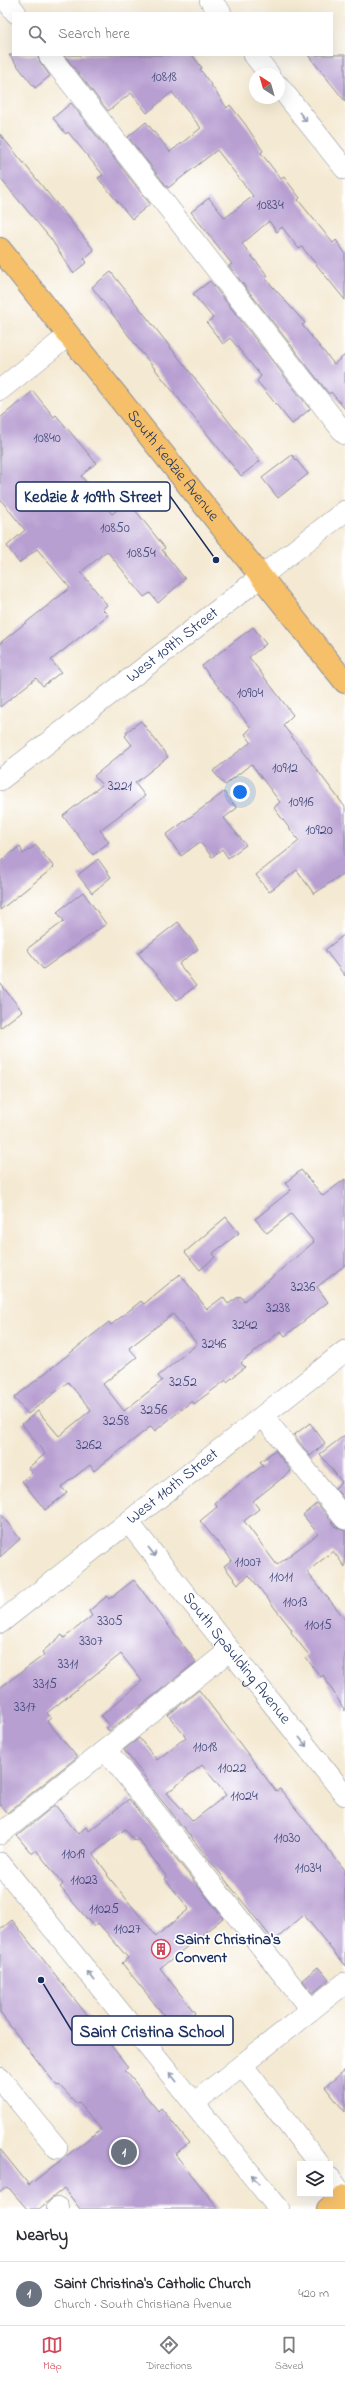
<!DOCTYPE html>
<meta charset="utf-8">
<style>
:root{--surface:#fff;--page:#f7f7f7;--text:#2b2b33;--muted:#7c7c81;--line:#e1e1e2;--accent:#d1495b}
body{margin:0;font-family:"Indie Flower",sans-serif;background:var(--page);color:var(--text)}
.controls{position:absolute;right:12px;bottom:12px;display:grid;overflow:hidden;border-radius:0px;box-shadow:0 4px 16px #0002}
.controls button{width:36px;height:36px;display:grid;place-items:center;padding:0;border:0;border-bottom:1px solid var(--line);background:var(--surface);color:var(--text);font:20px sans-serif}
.compass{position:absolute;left:249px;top:68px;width:36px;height:36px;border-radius:50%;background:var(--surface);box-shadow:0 4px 16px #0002;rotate:323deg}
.you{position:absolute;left:240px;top:792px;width:14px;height:14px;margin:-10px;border:3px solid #fff;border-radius:50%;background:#1a73e8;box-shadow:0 0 0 6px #1a73e833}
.badge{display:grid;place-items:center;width:26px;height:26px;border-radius:50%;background:var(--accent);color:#fff;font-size:13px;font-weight:700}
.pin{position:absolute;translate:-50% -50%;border:2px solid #fff;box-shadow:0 1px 4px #0006}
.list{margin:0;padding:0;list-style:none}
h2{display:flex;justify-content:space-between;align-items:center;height:52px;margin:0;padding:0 16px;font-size:17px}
h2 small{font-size:13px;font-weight:400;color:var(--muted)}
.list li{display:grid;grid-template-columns:26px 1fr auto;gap:12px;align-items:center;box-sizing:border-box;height:64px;padding:0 16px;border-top:1px solid var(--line)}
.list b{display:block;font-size:15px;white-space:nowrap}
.list p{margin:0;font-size:13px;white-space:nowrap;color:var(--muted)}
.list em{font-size:13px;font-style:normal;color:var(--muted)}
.icon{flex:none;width:22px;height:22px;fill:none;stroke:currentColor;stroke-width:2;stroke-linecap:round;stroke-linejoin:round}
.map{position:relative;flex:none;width:345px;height:2209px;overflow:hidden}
.search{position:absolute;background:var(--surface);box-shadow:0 4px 16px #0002;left:12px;right:12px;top:12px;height:44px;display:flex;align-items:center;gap:10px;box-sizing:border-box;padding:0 14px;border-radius:0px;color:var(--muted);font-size:15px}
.sheet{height:116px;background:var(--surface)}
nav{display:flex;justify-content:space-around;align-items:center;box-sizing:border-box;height:56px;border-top:1px solid var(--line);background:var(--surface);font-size:11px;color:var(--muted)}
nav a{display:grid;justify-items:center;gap:2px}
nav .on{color:var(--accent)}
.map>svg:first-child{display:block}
.building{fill:#b89fd2;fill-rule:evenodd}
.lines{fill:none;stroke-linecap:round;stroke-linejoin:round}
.minor-casing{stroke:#888c98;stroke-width:22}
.major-casing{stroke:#888c98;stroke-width:24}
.minor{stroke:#fff;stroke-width:21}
.major{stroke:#f6c06b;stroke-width:22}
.oneway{stroke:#8d97ae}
.labels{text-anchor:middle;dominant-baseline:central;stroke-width:3.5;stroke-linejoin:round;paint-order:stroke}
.number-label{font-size:14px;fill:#424b7b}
.street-label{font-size:16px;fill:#1b2f5e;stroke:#fff}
.poi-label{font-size:16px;font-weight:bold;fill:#1b2f5e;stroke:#fff;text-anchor:start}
.leader{fill:none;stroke:#1b2f5e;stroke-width:1.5}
.callout-dot{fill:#1b2f5e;stroke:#fff;stroke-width:1.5}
.callout{fill:#fff;stroke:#1b2f5e;stroke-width:1.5}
.callout-label{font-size:17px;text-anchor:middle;font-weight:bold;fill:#1b2f5e}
</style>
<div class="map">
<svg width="345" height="2209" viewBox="0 0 345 2209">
<rect width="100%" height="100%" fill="#fff"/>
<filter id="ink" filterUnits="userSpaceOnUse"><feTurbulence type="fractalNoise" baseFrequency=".025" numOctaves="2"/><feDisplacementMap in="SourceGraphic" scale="8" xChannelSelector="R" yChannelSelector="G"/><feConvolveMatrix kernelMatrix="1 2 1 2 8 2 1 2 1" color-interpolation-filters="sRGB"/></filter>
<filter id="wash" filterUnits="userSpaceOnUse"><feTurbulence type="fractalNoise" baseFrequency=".012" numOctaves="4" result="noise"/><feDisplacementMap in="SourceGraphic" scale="16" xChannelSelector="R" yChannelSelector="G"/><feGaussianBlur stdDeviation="0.9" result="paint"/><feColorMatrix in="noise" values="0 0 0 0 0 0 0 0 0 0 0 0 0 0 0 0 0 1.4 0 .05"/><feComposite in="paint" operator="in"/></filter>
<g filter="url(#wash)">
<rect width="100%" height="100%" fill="#f4e9d2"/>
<g id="blocks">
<g class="building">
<polygon points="9,55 37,55 40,62 50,76 35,88"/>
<polygon points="64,55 192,55 202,68 200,69 227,108 230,105 245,124 263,151 261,153 281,179 284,177 300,198 298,200 333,243 336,240 345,253 345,300 302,247 299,249 282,227 277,232 269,221 242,244 268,276 265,278 305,323 302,325 334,364 345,355 345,409 331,392 329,394 229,266 232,264 191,212 209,198 225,218 253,196 217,150 168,188 128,137 146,122 170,152 201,128 172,92 147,113 131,93 108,111"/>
<polygon points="308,55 345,55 345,101"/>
<polygon points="71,103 150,204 132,219 98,178 103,175 68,132 66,134 53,118"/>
<polygon points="0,134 94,250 84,259 87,262 73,273 51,239 0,178"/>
<polygon points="111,272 260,461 241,476 138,348 92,287"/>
<polygon points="210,281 310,409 292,424 257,381 261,376 230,338 223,344 207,323 213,318 193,294"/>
<polygon points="33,391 54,417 56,415 96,463 81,476 112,514 128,501 165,548 162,550 185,579 158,603 150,593 144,597 107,551 81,572 107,605 102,609 108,615 51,660 61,672 43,686 36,678 0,707 0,643 70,588 37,549 19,563 7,546 25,530 0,499 0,418"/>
<polygon points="292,455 308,474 278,498 262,478"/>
<polygon points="253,627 266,644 249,657 293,715 283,725 345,807 345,872 314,894 297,870 269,892 256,875 299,841 274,808 280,802 251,764 225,785 213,771 251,742 245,734 251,728 202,666"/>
<polygon points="141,721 168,757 135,783 145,796 100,830 109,842 93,855 63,816 102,785 94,776 132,745 125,736 127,734 126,732"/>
<polygon points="224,792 237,808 224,818 246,845 228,858 222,849 212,857 200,842 181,856 166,835"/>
<polygon points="36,845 54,867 0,910 0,862 20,846 23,854"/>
<polygon points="98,859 111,877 92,893 78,875"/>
<polygon points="83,892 106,924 43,969 27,949 64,921 57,912"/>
<polygon points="178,922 198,949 179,964 196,986 177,1000 138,953"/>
<polygon points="345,934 345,976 325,950"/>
<polygon points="0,983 22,1011 0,1028"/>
<path d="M301 1170 323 1196 345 1179V1265L317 1287 328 1302 285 1336 281 1331 244 1360 241 1363 245 1367 227 1382 226 1380 194 1404 192 1401 155 1431 151 1426 94 1471 90 1465 61 1487 67 1493 45 1510 22 1481 32 1473 28 1468 45 1454 22 1424 38 1411 59 1436 91 1410 68 1382 28 1414 14 1398 109 1322 111 1325 141 1301 144 1304 180 1274 207 1309 223 1297 228 1304 240 1296 244 1301 314 1242 291 1214 267 1233 255 1219 291 1190 285 1183ZM173 1314 197 1344 158 1376 162 1381 124 1411 103 1384 137 1357 129 1348Z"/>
<polygon points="226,1217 239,1233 213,1253 215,1257 200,1270 185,1252"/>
<polygon points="310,1423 325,1443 310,1456 294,1435"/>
<polygon points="345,1435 345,1500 335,1488 342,1482 320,1454"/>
<polygon points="275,1450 291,1471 253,1501 259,1509 244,1521 277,1565 318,1534 303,1515 317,1503 336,1527 345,1531 345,1567 333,1551 307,1572 345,1619 345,1711 323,1675 321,1677 305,1657 308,1654 291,1632 292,1630 249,1575 238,1584 224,1566 232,1560 200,1521 217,1507 215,1503 263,1465 260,1462"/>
<polygon points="0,1513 20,1539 0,1557"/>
<polygon points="134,1580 196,1662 109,1731 106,1727 108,1725 101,1716 142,1681 121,1654 47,1713 51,1718 47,1721 77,1757 7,1813 0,1805 0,1688 44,1655 42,1652 62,1635 64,1638 92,1616 89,1611 107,1596 109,1599"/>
<path d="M199 1690 276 1791 280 1789 345 1870V1966L304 1915 274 1941 147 1782 148 1781 124 1750 139 1738 157 1760 186 1737 168 1715ZM202 1765 226 1795 193 1821 167 1793Z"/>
<path d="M129 1799 223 1918 160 1968 195 2013 175 2029 122 1963 128 1958 100 1925 98 1923 94 1927 60 1887 63 1884 36 1850 32 1854 17 1836 55 1805 78 1834 86 1827 89 1831ZM125 1829 135 1841 138 1839 167 1877 165 1879 189 1909 156 1936 107 1875 108 1874 93 1854Z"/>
<polygon points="12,1920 128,2067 125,2070 158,2111 161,2108 189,2143 175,2154 219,2209 80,2209 64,2188 39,2209 27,2209 8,2187 0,2193 0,2149 29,2185 101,2129 79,2103 77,2104 59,2085 57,2086 0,2013 0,1930"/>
<polygon points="318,1967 329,1980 313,1993 302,1980"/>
<polygon points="345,2070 345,2112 325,2087"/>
</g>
</g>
</g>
<g filter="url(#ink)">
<use href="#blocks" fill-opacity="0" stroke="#888c98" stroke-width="1"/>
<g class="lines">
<g class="minor-casing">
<g id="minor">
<polyline points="6,0 16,13"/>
<polyline points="210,0 221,13"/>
<polyline points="49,55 345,434"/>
<polyline points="254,55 269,74"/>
<polyline points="279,86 345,169"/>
<polyline points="0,390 69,335"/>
<path id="s1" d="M0 780 345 511"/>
<polyline points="263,1416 345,1519"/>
<path id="s2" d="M128 1522 345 1795"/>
<path id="s3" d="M0 1623 345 1351"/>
<polyline points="106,1750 311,2010"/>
<polyline points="0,1834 230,1650"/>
<polyline points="0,1863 279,2209"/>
<polyline points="242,2065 319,2164"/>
<polyline points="0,2078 57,2148"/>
<polyline points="194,2103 345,1983"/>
<polyline points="330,2178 344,2196"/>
<polyline points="57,2209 58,2208"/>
</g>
</g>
<g class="major-casing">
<g id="major">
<path id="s4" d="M0 249 345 682"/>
<polyline points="328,2209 345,2196"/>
</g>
</g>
<use href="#minor" class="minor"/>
<use href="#major" class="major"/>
</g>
<defs><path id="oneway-shaft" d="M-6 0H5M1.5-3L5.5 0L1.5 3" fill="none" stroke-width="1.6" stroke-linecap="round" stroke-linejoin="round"/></defs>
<g class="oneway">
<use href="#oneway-shaft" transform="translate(303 117) rotate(52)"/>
<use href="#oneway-shaft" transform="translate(152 1552) rotate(52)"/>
<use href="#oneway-shaft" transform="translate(303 1742) rotate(52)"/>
<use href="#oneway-shaft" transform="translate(91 1976) rotate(-129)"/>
<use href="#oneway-shaft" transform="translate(173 2077) rotate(-129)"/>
<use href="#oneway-shaft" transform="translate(255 2179) rotate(-129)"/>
</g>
</g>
<defs>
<g id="building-ring" transform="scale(1)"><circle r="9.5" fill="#fff" stroke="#d1495b" stroke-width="1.5"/><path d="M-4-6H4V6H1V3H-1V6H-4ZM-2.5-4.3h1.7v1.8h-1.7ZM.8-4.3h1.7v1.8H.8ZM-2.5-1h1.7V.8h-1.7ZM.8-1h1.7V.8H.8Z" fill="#d1495b"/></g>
</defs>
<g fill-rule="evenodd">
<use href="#building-ring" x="161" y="1949"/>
</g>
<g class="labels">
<g class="number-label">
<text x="164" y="77">10818</text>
<text x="270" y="205">10834</text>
<text x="47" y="438">10840</text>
<text x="115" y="528">10850</text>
<text x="141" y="553">10854</text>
<text x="250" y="693">10904</text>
<text x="285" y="768">10912</text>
<text x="120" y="786">3221</text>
<text x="301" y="802">10916</text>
<text x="319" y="830">10920</text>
<text x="303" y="1287">3236</text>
<text x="278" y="1308">3238</text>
<text x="245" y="1325">3242</text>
<text x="214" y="1344">3246</text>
<text x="183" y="1382">3252</text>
<text x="154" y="1410">3256</text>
<text x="116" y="1421">3258</text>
<text x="89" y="1445">3262</text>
<text x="248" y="1562">11007</text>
<text x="281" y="1577">11011</text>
<text x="295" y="1602">11013</text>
<text x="110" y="1621">3305</text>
<text x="318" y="1625">11015</text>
<text x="91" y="1641">3307</text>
<text x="68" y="1664">3311</text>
<text x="45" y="1684">3315</text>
<text x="25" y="1707">3317</text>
<text x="205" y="1747">11018</text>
<text x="232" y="1768">11022</text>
<text x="244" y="1796">11024</text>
<text x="287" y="1838">11030</text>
<text x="73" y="1854">11019</text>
<text x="308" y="1868">11034</text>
<text x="84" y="1880">11023</text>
<text x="104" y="1909">11025</text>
<text x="127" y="1929">11027</text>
</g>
<g class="street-label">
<text stroke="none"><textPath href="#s4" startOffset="277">South Kedzie Avenue</textPath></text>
<text stroke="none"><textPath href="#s1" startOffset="219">West 109th Street</textPath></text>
<text stroke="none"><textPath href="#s3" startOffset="220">West 110th Street</textPath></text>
<text stroke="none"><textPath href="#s2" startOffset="174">South Spaulding Avenue</textPath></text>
</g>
<g class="poi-label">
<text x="175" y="1940">Saint Christina's<tspan x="175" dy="18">Convent</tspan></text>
</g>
</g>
<path class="leader" d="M216 560L170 496M41 1980L72 2031"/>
<g class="callout-dot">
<circle cx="216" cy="560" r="4"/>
<circle cx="41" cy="1980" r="4"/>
</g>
<g class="callout">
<rect x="16" y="482" width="154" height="29" rx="4"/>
<rect x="72" y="2016" width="161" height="29" rx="4"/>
</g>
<g class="callout-label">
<text x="93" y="502">Kedzie &amp; 109th Street</text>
<text x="152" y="2037">Saint Cristina School</text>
</g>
</svg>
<div class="controls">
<button><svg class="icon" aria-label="layers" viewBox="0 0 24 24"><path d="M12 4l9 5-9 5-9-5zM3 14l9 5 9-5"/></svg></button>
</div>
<svg class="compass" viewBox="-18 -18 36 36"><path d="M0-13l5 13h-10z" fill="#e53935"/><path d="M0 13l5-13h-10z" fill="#7c7c81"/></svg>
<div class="you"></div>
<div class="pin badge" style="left:124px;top:2152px;background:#6b7280">1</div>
<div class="search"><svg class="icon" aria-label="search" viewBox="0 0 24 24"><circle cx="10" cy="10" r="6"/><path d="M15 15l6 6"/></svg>Search here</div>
</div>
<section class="sheet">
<h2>Nearby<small></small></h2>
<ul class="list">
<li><span class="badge" style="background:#6b7280">1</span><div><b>Saint Christina's Catholic Church</b><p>Church · South Christiana Avenue</p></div><em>420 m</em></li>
</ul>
</section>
<nav>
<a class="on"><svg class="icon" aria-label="map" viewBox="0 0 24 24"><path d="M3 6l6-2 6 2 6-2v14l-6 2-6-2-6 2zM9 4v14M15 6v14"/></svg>Map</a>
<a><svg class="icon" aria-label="directions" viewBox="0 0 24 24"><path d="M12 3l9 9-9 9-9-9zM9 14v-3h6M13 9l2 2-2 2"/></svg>Directions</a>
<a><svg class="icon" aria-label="saved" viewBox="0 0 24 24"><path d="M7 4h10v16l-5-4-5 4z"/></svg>Saved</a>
</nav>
